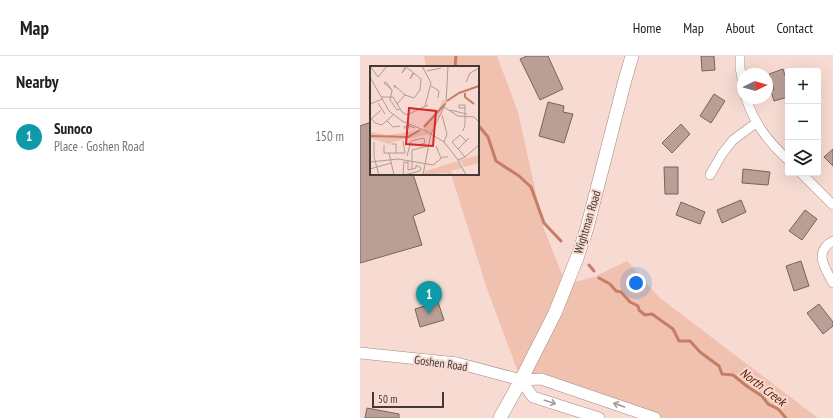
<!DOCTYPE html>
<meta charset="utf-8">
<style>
:root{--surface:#fff;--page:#f2f2f2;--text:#202124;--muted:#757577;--line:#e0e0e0;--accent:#db2777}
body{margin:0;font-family:"PT Sans Narrow",sans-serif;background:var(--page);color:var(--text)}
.controls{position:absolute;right:12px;top:12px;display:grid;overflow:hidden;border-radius:4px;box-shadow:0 4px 16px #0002}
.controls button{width:36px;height:36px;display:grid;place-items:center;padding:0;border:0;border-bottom:1px solid var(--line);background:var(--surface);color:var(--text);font:20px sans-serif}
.compass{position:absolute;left:377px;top:12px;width:36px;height:36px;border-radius:50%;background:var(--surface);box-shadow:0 4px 16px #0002;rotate:85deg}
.scale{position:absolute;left:12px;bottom:10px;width:72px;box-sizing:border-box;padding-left:4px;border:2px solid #443935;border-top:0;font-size:11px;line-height:14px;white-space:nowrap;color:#443935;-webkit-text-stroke:3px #f7dbd2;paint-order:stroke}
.you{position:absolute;left:276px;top:227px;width:14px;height:14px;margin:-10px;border:3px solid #fff;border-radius:50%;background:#1a73e8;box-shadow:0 0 0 6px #1a73e833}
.badge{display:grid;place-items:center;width:26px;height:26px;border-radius:50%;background:var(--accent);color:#fff;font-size:13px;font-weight:700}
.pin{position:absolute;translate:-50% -33px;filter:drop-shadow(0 1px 2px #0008)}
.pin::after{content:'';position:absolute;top:21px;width:14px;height:12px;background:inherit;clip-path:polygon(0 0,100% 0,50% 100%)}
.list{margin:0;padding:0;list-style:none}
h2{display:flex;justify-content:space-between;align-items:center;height:52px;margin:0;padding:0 16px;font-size:17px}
h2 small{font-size:13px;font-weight:400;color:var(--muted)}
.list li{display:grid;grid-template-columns:26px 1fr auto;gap:12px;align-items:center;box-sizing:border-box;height:56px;padding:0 16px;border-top:1px solid var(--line)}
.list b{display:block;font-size:15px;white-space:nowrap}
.list p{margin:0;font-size:13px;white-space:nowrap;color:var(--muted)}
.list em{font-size:13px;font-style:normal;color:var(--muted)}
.icon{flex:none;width:22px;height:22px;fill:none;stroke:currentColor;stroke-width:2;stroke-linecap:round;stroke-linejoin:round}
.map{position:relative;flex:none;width:473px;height:362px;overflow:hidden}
header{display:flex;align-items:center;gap:24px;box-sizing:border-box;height:56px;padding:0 20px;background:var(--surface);border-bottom:1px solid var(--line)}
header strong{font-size:19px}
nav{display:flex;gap:22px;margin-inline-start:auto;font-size:14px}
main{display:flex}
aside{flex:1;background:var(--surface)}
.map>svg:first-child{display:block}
.green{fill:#f1c1b0}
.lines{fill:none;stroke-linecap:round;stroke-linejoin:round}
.stream{stroke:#c47e66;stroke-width:3}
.building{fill:#ba9f96;stroke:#7b635a}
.minor-casing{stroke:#a48a81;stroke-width:10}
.tertiary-casing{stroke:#a48a81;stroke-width:12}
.secondary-casing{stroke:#a48a81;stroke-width:14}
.minor{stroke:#fff;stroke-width:9}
.tertiary{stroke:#fff;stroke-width:11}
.secondary{stroke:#fff;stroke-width:13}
.oneway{stroke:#a29c9a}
.labels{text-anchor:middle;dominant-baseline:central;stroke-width:4;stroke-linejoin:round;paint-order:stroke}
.street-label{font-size:12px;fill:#443935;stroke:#f7dbd2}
.water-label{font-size:13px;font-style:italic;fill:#5c1c02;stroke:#f7dbd2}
.inset-river{fill:none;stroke:#c47e66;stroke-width:2}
.inset-road{fill:none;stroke:#af9a93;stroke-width:1}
.view{fill:#d62828;fill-opacity:0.15;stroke:#d62828;stroke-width:2}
.inset-edge{fill:none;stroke:#443935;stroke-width:2}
</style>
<header>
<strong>Map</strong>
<nav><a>Home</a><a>Map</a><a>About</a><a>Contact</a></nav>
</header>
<main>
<aside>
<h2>Nearby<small></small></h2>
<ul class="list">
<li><span class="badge" style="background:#0f9aa8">1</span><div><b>Sunoco</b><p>Place · Goshen Road</p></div><em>150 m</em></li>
</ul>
</aside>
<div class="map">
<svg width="473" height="362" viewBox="0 0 473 362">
<rect width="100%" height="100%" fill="#f7dbd2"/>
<polygon class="green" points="64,0 137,0 158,56 184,173 206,228 234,221 267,205 300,242 458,362 295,362 222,336 161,324 126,230 91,118 118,118 118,11 66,11"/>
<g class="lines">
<g class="stream">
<polyline points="95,11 96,0"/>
<polyline points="118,69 128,81 136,105 159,120 171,131 184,167 201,185"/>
<polyline points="229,209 234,215"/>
<polyline points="239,222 250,228 256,235 261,236 270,246 278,250 279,254 285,259 292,258 313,273 319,285 330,285 340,296 359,310 362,318 373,319 388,331 402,340 408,348 418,353 426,362"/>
</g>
</g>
<g class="building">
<polygon points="167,0 188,0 203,33 180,44 160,3"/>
<polygon points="341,0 354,0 355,14 342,15"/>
<polygon points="423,13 428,29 428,41 414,45 411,35 414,34 409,18"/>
<polygon points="354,38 365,45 351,67 340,60"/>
<polygon points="188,46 204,50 203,56 213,58 204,87 179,80"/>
<polygon points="11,66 11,118 53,118 65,155 53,160 62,189 0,207 0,70"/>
<polygon points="321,68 330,78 312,97 302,87"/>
<polygon points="473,93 473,110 464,101"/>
<polygon points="304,111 318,111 318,138 305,138"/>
<polygon points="383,113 410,116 408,129 382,127"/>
<polygon points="381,144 386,156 362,167 357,154"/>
<polygon points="321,146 345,156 340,168 316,159"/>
<polygon points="445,154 457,163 442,184 429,175"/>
<polygon points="441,205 449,230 434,235 426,210"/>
<polygon points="78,246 84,264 60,271 55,253"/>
<polygon points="459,248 473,266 473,270 463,278 447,257"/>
<polygon points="7,352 39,358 39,362 5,362"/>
</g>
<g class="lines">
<g class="minor-casing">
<g id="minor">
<polyline points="380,0 380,11 383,29"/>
<path d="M386 42C395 69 408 85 428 104"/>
<polyline points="441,117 473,149"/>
<polyline points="350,119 362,98 373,84 396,67"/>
<path d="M473 185C453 196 465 212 473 227"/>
</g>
</g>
<g class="tertiary-casing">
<g id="tertiary">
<polyline points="0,297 97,307 161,324 181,323 295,362"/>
<polyline points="161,324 173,341 239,362"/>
</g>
</g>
<g class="secondary-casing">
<polyline id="secondary" points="140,362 161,324 195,257 217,202 227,172 265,24 272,0"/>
</g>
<use href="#minor" class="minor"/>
<use href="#tertiary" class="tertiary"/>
<use href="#secondary" class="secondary"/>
</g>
<defs><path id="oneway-shaft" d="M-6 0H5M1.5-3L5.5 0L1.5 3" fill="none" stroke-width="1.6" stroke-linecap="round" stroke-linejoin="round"/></defs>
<g class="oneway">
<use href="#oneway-shaft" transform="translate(190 346) rotate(18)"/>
<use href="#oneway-shaft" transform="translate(259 349) rotate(-161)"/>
</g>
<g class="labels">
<g class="street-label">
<text transform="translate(227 166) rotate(-73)">Wightman Road</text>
<text transform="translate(81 307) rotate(8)">Goshen Road</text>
</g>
<g class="water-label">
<text transform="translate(403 331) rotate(37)">North Creek</text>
</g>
</g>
<g transform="translate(10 10)">
<rect width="109" height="109" fill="#f7dbd2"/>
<path d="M73 33 76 37 61 68 22 76 21 79 0 72V66L17 69 54 64 53 59 68 44ZM109 89V97L94 101 90 94ZM88 95 92 102 81 105 82 109 74 107 54 109 55 105Z" fill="#f1c1b0"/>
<path class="inset-river" d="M95 27V31L104 38M77 35 89 27 109 20M54 61 75 38M0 70 38 71 50 64"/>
<path class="inset-road" d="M0 0 8 11 17 0M52 0 61 17 55 40M35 1 32 7 36 2M57 5 71 2M43 7 40 13 44 7M0 11 19 45 32 55 56 65 74 76 88 94 96 109M96 16 100 7 109 2M61 20 69 25 68 32M25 22 24 19 35 29M22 24 14 17 16 16 22 24V25L20 34 27 44 30 43M11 31H23L32 46 37 49 58 39M8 37 15 48M0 38 12 33M27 38 35 29 44 32 50 24 51 13 35 0M74 41 88 50 104 51 109 56M80 44 97 48M72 49 77 68 74 76M0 51 5 57 12 59 23 49M1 53 11 44M17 55 23 61 30 60M39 58V60L38 62H34L35 60H39L45 62M93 65 95 59V39H89V42H95M61 68 76 37 78 0M4 76V91L9 109M22 78H26V87M14 79V87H35L33 75M66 80 71 92M88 83 99 72M19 87 24 109M37 90 41 75 54 72 55 77 51 78M95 91 82 76 90 69 96 75M88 94 95 91 109 79M38 95V104L46 102V99M0 96 28 93 63 99 73 91H78M0 103 21 97M42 103V84L58 80M33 109 34 96 38 97M34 109 50 105 51 102 46 99M53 109 61 67"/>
<path class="view" d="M39 42 66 45 63 80 36 78Z"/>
<rect width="109" height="109" class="inset-edge"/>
</g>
</svg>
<div class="controls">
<button>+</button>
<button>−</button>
<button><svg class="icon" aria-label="layers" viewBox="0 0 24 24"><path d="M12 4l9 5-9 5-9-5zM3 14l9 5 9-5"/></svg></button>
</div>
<svg class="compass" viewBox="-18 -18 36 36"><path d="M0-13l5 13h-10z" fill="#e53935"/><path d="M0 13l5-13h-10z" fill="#757577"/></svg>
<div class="scale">50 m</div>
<div class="you"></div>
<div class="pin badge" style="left:69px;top:258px;background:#0f9aa8">1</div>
</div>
</main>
